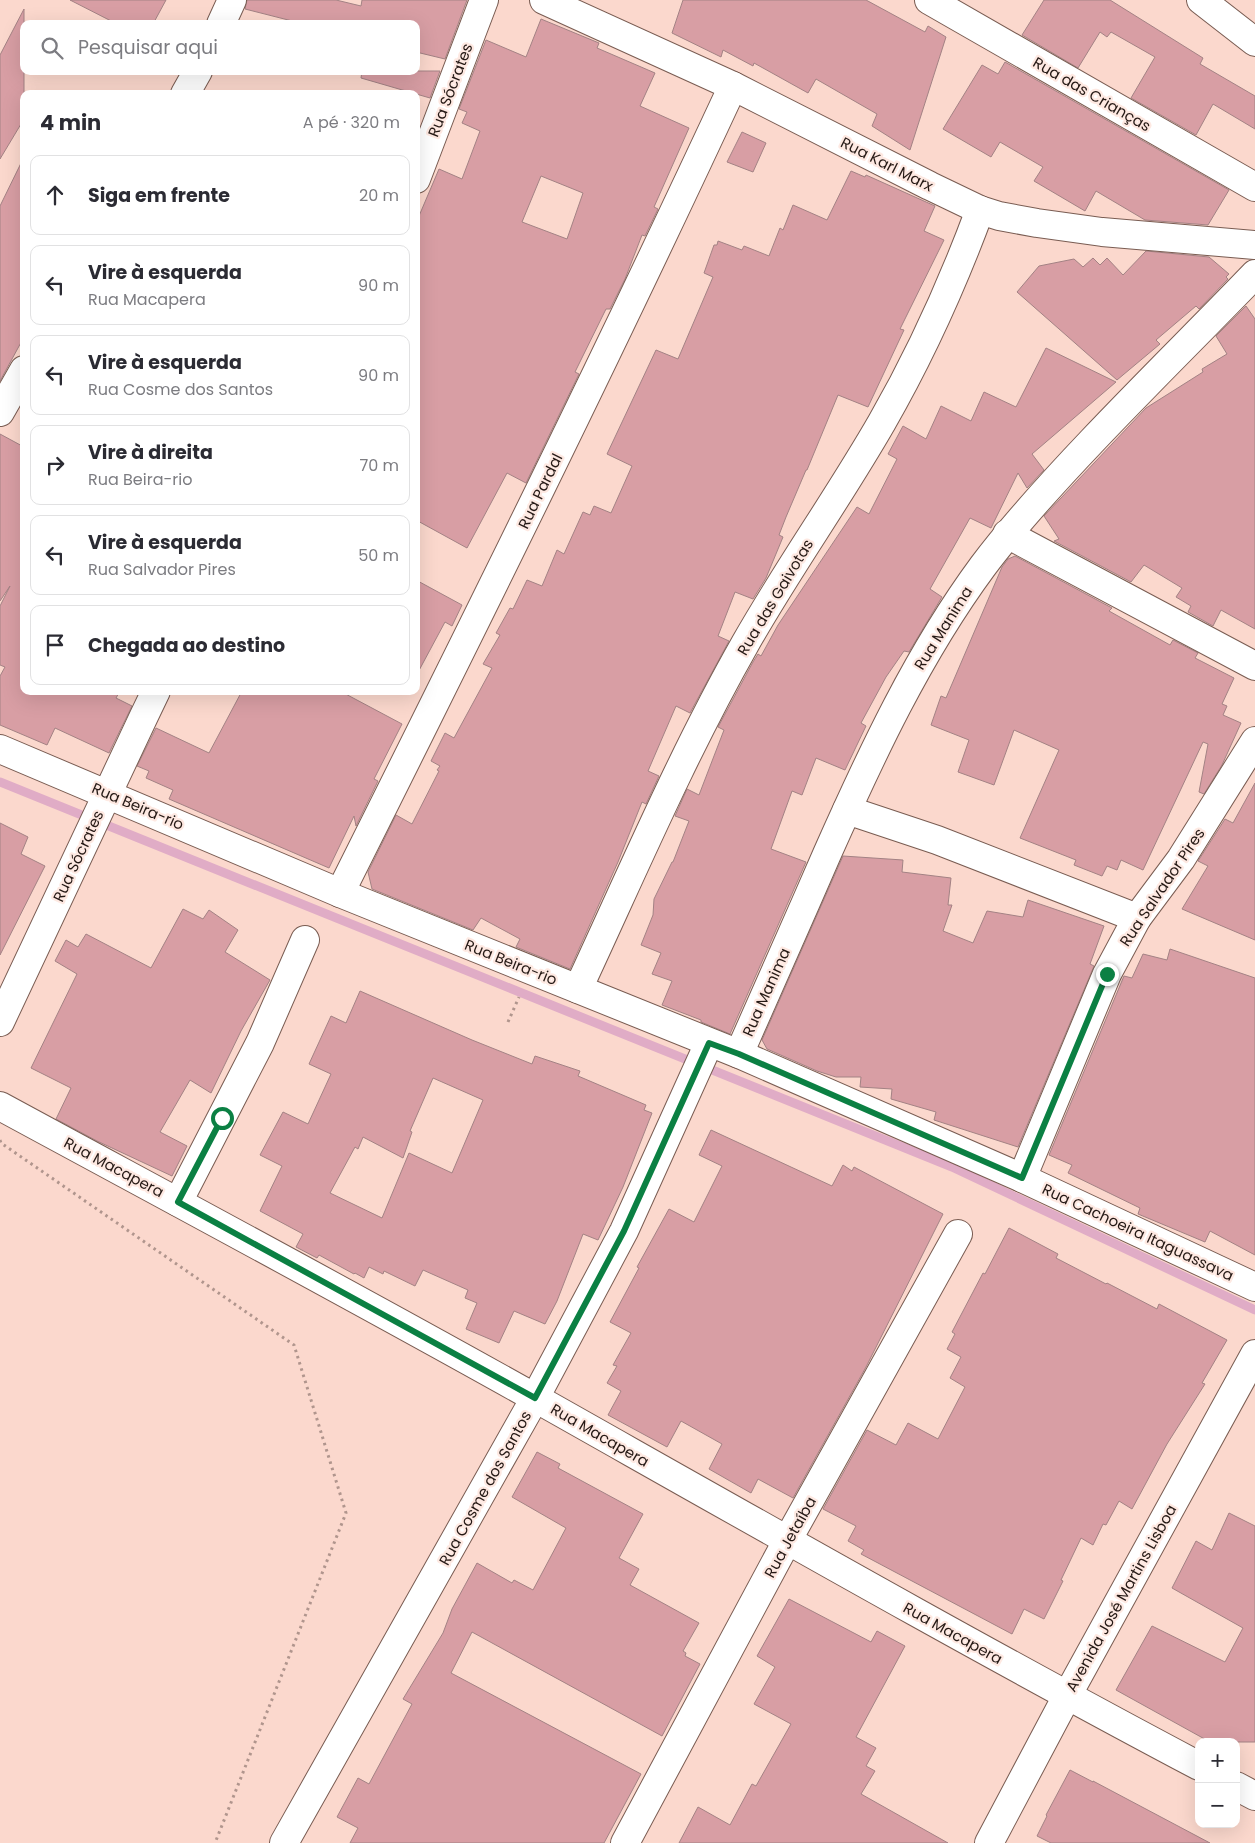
<!DOCTYPE html>
<html lang="pt">
<meta charset="utf-8">
<style>
:root{--surface:#fff;--page:#f7f7f7;--text:#2b2b33;--muted:#7c7c81;--line:#e1e1e2}
body{margin:0;font-family:Poppins,sans-serif;background:var(--page);color:var(--text)}
.controls{position:absolute;right:15px;bottom:15px;display:grid;overflow:hidden;border-radius:10px;box-shadow:0 5px 20px #0002}
.controls button{width:45px;height:45px;display:grid;place-items:center;padding:0;border:0;border-bottom:1px solid var(--line);background:var(--surface);color:var(--text);font:25px sans-serif}
.stop{position:absolute;width:15px;height:15px;margin:-11px;border:4px solid #0b8043;border-radius:50%;background:#fff}
.stop.end{background:#0b8043;border-color:#fff;box-shadow:0 1px 5px #0008}
.list{margin:0;padding:0;list-style:none}
h2{display:flex;justify-content:space-between;align-items:center;height:65px;margin:0;padding:0 20px;font-size:21px}
h2 small{font-size:16px;font-weight:400;color:var(--muted)}
.list li{display:grid;grid-template-columns:32px 1fr auto;gap:15px;align-items:center;box-sizing:border-box;height:80px;margin:0 10px 10px;padding:0 10px;border:1px solid var(--line);border-radius:10px}
.list b{display:block;font-size:19px;white-space:nowrap}
.list p{margin:0;font-size:16px;white-space:nowrap;color:var(--muted)}
.list em{font-size:16px;font-style:normal;color:var(--muted)}
.icon{flex:none;width:28px;height:28px;fill:none;stroke:currentColor;stroke-width:2;stroke-linecap:round;stroke-linejoin:round}
.map{position:relative;flex:none;width:1255px;height:1843px;overflow:hidden}
.search{position:absolute;background:var(--surface);box-shadow:0 5px 20px #0002;left:20px;top:20px;width:400px;height:55px;display:flex;align-items:center;gap:12px;box-sizing:border-box;padding:0 18px;border-radius:10px;color:var(--muted);font-size:19px}
.panel{position:absolute;background:var(--surface);box-shadow:0 5px 20px #0002;left:20px;top:90px;width:400px;height:605px;border-radius:10px}
.map>svg:first-child{display:block}
.lines{fill:none;stroke-linecap:round;stroke-linejoin:round}
.stream{stroke:#e0acc6;stroke-width:9}
.building{fill:#d89ea4;stroke:#a38284;fill-rule:evenodd}
.minor-casing{stroke:#795c52;stroke-width:30}
.path{stroke:#b0958d;stroke-width:3;stroke-dasharray:2.5 4;stroke-linecap:butt}
.minor{stroke:#fff;stroke-width:28}
.route{stroke:#0b8043;stroke-width:6}
.labels{text-anchor:middle;dominant-baseline:central;stroke-width:4.5;stroke-linejoin:round;paint-order:stroke}
.street-label{font-size:15px;fill:#251915;stroke:#fee9e2}
</style>
<div class="map">
<svg width="1255" height="1843" viewBox="0 0 1255 1843">
<rect width="100%" height="100%" fill="#fbd8cd"/>
<g class="lines">
<polyline class="stream" points="0,782 952,1167 1255,1310"/>
</g>
<g class="building">
<polygon points="70,0 166,0 153,24 117,24"/>
<polygon points="247,0 336,0 361,6 362,0 467,0 445,59 416,52 416,24 304,24 245,9"/>
<polygon points="683,0 866,0 925,32 928,26 946,37 910,150 872,126 877,114 816,79 808,93 754,63 753,66 723,50 721,57 672,33"/>
<polygon points="1044,0 1110,0 1203,58 1200,64 1255,96 1255,129 1213,104 1196,135 1131,98 1155,57 1111,32 1107,37 1100,32 1078,68 1022,35"/>
<polygon points="24,9 24,119 0,159 0,55"/>
<path d="M541 19 599 43 597 48 655 73 640 106 689 128 654 207 658 209 645 236 642 235 625 279 610 309H606L575 372 579 374 526 483 507 473 467 548 416 520V223L439 169 462 179 480 131 462 123 467 112 459 109 486 40 526 57ZM541 176 583 193 567 239 522 222Z"/>
<polygon points="1005,62 1229,190 1208,225 1145,220 1096,191 1085,211 1034,181 1043,167 1000,142 991,157 943,129 982,65 998,74"/>
<polygon points="362,71 440,71 430,98 361,78"/>
<polygon points="742,132 766,143 753,172 727,162"/>
<polygon points="24,157 24,337 0,381 0,206"/>
<polygon points="851,171 865,177 866,175 935,206 924,231 944,240 900,329 904,330 868,407 838,395 807,470 806,470 786,517 779,535 783,537 766,578 753,599 735,592 718,636 729,641 690,713 676,706 648,771 659,776 646,804 642,802 618,862 570,969 516,947 520,939 481,918 473,930 372,889 368,872 396,815 412,824 439,771 437,770 440,766 431,761 445,733 454,738 492,668 483,664 500,635 496,633 510,608 513,609 527,580 542,586 557,550 564,554 583,512 590,515 594,506 611,513 632,466 607,454 656,350 678,359 713,277 704,273 714,245 717,245 718,241 742,250 744,246 769,256 780,228 783,230 793,205 827,220"/>
<polygon points="1146,251 1209,257 1229,274 1226,277 1228,279 1199,309 1196,306 1156,340 1160,344 1117,380 1017,292 1039,266 1074,259 1083,267 1093,258 1100,265 1107,258 1123,275"/>
<polygon points="1246,306 1255,319 1255,629 1221,610 1213,626 1188,612 1191,606 1176,597 1182,588 1144,565 1131,582 1054,541 1059,539 1044,516 1146,408 1203,372 1202,369 1227,354 1216,336"/>
<polygon points="1046,348 1116,382 1032,454 1044,470 1027,488 1018,473 991,528 970,518 930,589 942,597 909,652 904,651 886,677 861,723 866,726 845,770 816,758 802,795 792,791 771,849 806,862 730,1034 701,1022 701,1020 662,1005 672,981 652,974 661,953 641,945 653,915 654,899 672,862 673,862 689,821 675,816 687,789 699,795 724,730 718,727 753,662 758,654 761,656 778,625 857,507 869,514 897,459 888,454 903,426 926,439 941,406 971,421 984,392 1016,407"/>
<polygon points="0,434 24,447 24,691 120,691 116,698 132,706 109,753 55,728 47,745 0,725 0,676 5,667 0,665 0,606 10,586 0,601"/>
<polygon points="1015,556 1112,608 1109,611 1170,645 1173,640 1198,653 1195,658 1234,678 1222,704 1227,706 1223,715 1241,723 1222,765 1204,794 1199,792 1208,744 1203,742 1143,870 1121,860 1117,870 1107,866 1102,876 1074,865 1076,860 1020,838 1059,750 1014,730 994,785 958,772 969,740 931,725 941,696 946,698 1002,567 1008,559"/>
<polygon points="416,580 462,605 452,626 445,622 416,676"/>
<polygon points="242,691 340,691 402,724 374,779 378,781 356,826 354,816 329,868 169,799 173,790 146,778 149,771 137,766 156,728 209,753"/>
<polygon points="1255,783 1255,940 1182,909 1208,866 1198,861 1225,819 1233,823"/>
<polygon points="0,823 28,837 21,854 45,866 0,955"/>
<polygon points="843,856 903,860 902,872 951,878 948,905 952,905 943,931 973,943 987,911 1023,917 1028,900 1104,926 1090,964 1094,966 1018,1147 934,1120 936,1112 891,1099 892,1089 860,1087 861,1077 836,1077 817,1071 767,1049 762,1040"/>
<polygon points="183,909 203,919 209,910 238,930 225,952 270,980 241,1031 211,1093 190,1080 160,1132 187,1146 172,1176 97,1141 56,1119 71,1088 31,1068 77,974 55,961 66,940 78,947 86,934 151,968"/>
<polygon points="1170,949 1255,978 1255,1255 1210,1231 1205,1242 1138,1214 1140,1208 1068,1173 1072,1165 1049,1155 1124,976 1132,978 1143,954 1167,960"/>
<path d="M360 991 472 1040 532 1064 535 1056 580 1071 578 1076 646 1105 644 1110 652 1113 623 1187 598 1240 583 1234 557 1301 545 1324 514 1311 499 1343 466 1329 477 1303 465 1298 468 1290 423 1270 415 1286 384 1271 383 1274 369 1267 364 1278 355 1273 354 1274 319 1255 317 1258 296 1247 303 1234 260 1211 282 1166 260 1155 283 1112 308 1124 331 1074 309 1064 331 1016 346 1023ZM433 1078 483 1100 452 1173 409 1153 382 1218 330 1193 355 1147 358 1149 363 1137 403 1158 412 1132 410 1131Z"/>
<polygon points="711,1130 832,1186 843,1165 852,1171 854,1167 943,1214 866,1367 793,1498 758,1479 751,1493 709,1469 722,1444 681,1421 667,1447 608,1415 621,1391 607,1383 617,1366 613,1365 631,1333 610,1322 639,1268 637,1267 669,1209 694,1222 722,1166 699,1155"/>
<polygon points="1009,1228 1058,1254 1056,1258 1106,1284 1107,1283 1157,1309 1159,1304 1227,1340 1202,1383 1205,1384 1167,1444 1132,1509 1119,1501 1106,1525 1103,1524 1093,1545 1081,1538 1061,1580 1063,1581 1044,1619 1024,1609 1012,1634 861,1554 864,1550 848,1541 856,1526 823,1509 867,1430 896,1445 908,1423 938,1439 965,1387 950,1378 961,1357 947,1349 955,1334 952,1332 983,1273 985,1274"/>
<polygon points="537,1452 560,1464 558,1468 643,1514 619,1558 639,1569 630,1585 699,1623 683,1651 686,1653 685,1656 700,1664 662,1736 472,1632 451,1673 641,1774 604,1843 350,1843 358,1828 337,1817 358,1778 369,1784 412,1704 403,1699 443,1633 452,1609 477,1563 512,1583 514,1580 533,1590 566,1528 512,1497"/>
<polygon points="1229,1513 1255,1526 1255,1742 1210,1742 1116,1690 1152,1626 1225,1662 1243,1628 1172,1588 1196,1541 1212,1550"/>
<polygon points="789,1599 871,1642 877,1631 905,1646 856,1737 876,1748 866,1766 875,1771 861,1794 948,1843 679,1843 698,1807 730,1825 752,1784 756,1786 791,1724 754,1704 775,1667 757,1656"/>
<polygon points="1070,1770 1093,1782 1093,1781 1210,1843 1051,1843 1037,1836 1047,1816 1046,1815"/>
</g>
<g class="lines">
<g class="minor-casing">
<g id="minor">
<polyline points="544,0 733,86 930,186 980,210 999,216 1037,223 1102,232 1255,245"/>
<polyline points="929,0 1255,187"/>
<polyline points="1201,0 1255,42"/>
<polyline points="221,24 232,0"/>
<polyline points="185,94 198,71"/>
<polyline points="416,179 484,0"/>
<polyline points="0,412 24,370"/>
<polyline points="1007,534 1255,666"/>
<polyline points="0,749 340,893 739,1054 1022,1178 1255,1287"/>
<polyline points="847,810 937,840 1137,918"/>
<path d="M340 893C474 625 607 357 733 86"/>
<path d="M578 989C632 873 682 755 745 644 788 568 839 497 882 422 921 354 953 283 980 210"/>
<path d="M0 1022C52 912 103 801 156 691"/>
<path d="M739 1054C768 988 798 921 827 854 871 755 918 654 983 566 1016 522 1054 481 1092 441 1145 385 1201 330 1255 274"/>
<path d="M0 1106C179 1203 359 1299 537 1399 757 1523 976 1648 1199 1766"/>
<polyline points="1022,1178 1107,974 1137,918 1181,859 1255,741"/>
<polyline points="178,1202 260,1043 305,940"/>
<polyline points="1236,1786 1255,1796"/>
<polyline points="284,1843 535,1398 624,1231 709,1043"/>
<polyline points="625,1843 787,1541 958,1234"/>
<polyline points="989,1843 1067,1696 1255,1354"/>
</g>
</g>
<g class="path">
<polyline points="508,1022 519,997"/>
<polyline points="0,1140 1,1143 294,1345 346,1513 215,1843"/>
</g>
<use href="#minor" class="minor"/>
</g>
<g class="lines">
<polyline class="route" points="222,1118 178,1202 535,1398 624,1231 709,1043 739,1054 1022,1178 1107,974"/>
</g>
<g class="labels">
<g class="street-label">
<text transform="translate(450 90) rotate(-69)">Rua Sócrates</text>
<text transform="translate(1092 94) rotate(30)">Rua das Crianças</text>
<text transform="translate(887 164) rotate(27)">Rua Karl Marx</text>
<text transform="translate(540 491) rotate(-64)">Rua Pardal</text>
<text transform="translate(775 597) rotate(-59)">Rua das Gaivotas</text>
<text transform="translate(943 628) rotate(-58)">Rua Manima</text>
<text transform="translate(138 806) rotate(23)">Rua Beira-rio</text>
<text transform="translate(78 856) rotate(-65)">Rua Sócrates</text>
<text transform="translate(1162 887) rotate(-56)">Rua Salvador Pires</text>
<text transform="translate(511 962) rotate(22)">Rua Beira-rio</text>
<text transform="translate(766 992) rotate(-66)">Rua Manima</text>
<text transform="translate(114 1167) rotate(28)">Rua Macapera</text>
<text transform="translate(1138 1232) rotate(25)">Rua Cachoeira Itaguassava</text>
<text transform="translate(600 1435) rotate(30)">Rua Macapera</text>
<text transform="translate(485 1488) rotate(-61)">Rua Cosme dos Santos</text>
<text transform="translate(790 1537) rotate(-61)">Rua Jetaíba</text>
<text transform="translate(1121 1598) rotate(-61)">Avenida José Martins Lisboa</text>
<text transform="translate(953 1633) rotate(29)">Rua Macapera</text>
</g>
</g>
</svg>
<div class="controls">
<button>+</button>
<button>−</button>
</div>
<div class="stop" style="left:222px;top:1118px"></div>
<div class="stop end" style="left:1107px;top:974px"></div>
<div class="search"><svg class="icon" aria-label="search" viewBox="0 0 24 24"><circle cx="10" cy="10" r="6"/><path d="M15 15l6 6"/></svg>Pesquisar aqui</div>
<section class="panel">
<h2>4 min<small>A pé · 320 m</small></h2>
<ul class="list">
<li><svg class="icon" aria-label="ahead" viewBox="0 0 24 24"><path d="M12 20V5M6 11l6-6 6 6"/></svg><div><b>Siga em frente</b></div><em>20 m</em></li>
<li><svg class="icon" aria-label="left" viewBox="0 0 24 24"><path d="M17 20v-9H6M10 6l-5 5 5 5"/></svg><div><b>Vire à esquerda</b><p>Rua Macapera</p></div><em>90 m</em></li>
<li><svg class="icon" aria-label="left" viewBox="0 0 24 24"><path d="M17 20v-9H6M10 6l-5 5 5 5"/></svg><div><b>Vire à esquerda</b><p>Rua Cosme dos Santos</p></div><em>90 m</em></li>
<li><svg class="icon" aria-label="right" viewBox="0 0 24 24"><path d="M7 20v-9h11M14 6l5 5-5 5"/></svg><div><b>Vire à direita</b><p>Rua Beira-rio</p></div><em>70 m</em></li>
<li><svg class="icon" aria-label="left" viewBox="0 0 24 24"><path d="M17 20v-9H6M10 6l-5 5 5 5"/></svg><div><b>Vire à esquerda</b><p>Rua Salvador Pires</p></div><em>50 m</em></li>
<li><svg class="icon" aria-label="arrive" viewBox="0 0 24 24"><path d="M6 21V4h12l-3 4 3 4H6"/></svg><div><b>Chegada ao destino</b></div></li>
</ul>
</section>
</div>
